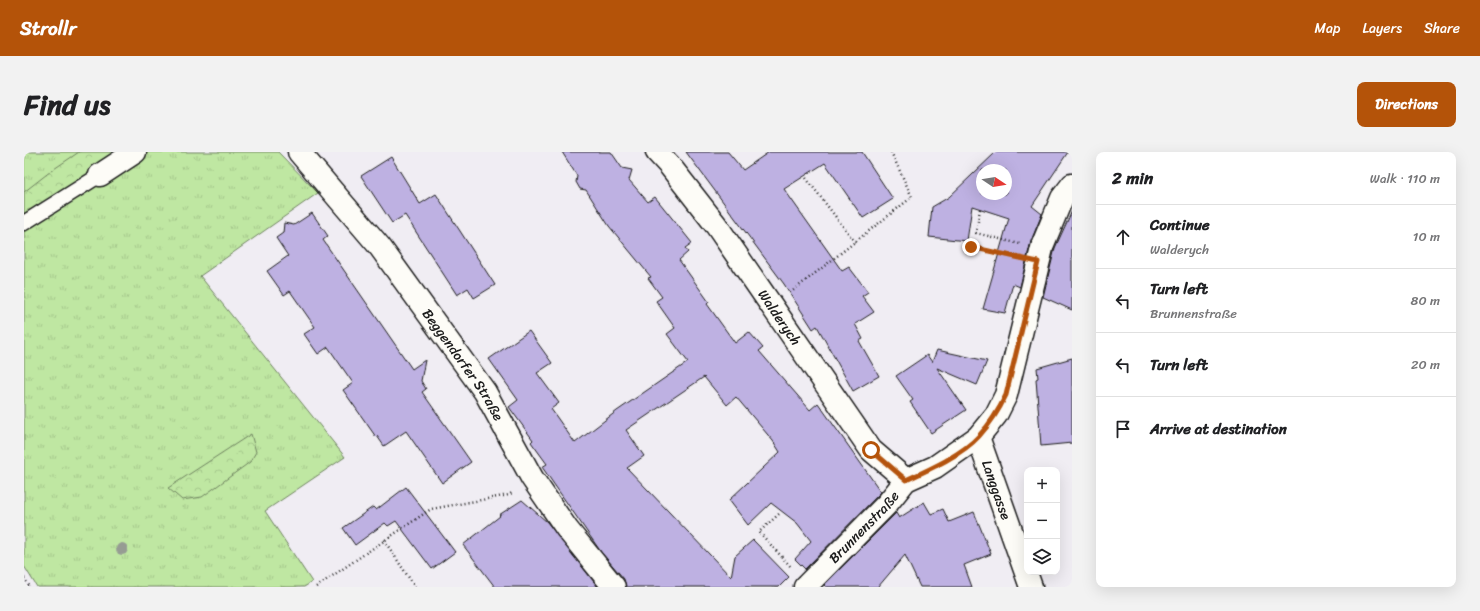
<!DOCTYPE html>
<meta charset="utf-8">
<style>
:root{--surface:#fff;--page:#f2f2f2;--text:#202124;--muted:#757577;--line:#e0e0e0;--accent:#b45309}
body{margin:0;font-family:Sriracha,sans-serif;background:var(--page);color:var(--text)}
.controls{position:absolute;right:12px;bottom:12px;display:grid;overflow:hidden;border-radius:8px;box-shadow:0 4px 16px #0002}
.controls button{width:36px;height:36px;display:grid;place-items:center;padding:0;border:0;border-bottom:1px solid var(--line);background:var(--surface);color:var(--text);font:20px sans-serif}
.compass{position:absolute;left:952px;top:12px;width:36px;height:36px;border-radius:50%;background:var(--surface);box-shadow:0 4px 16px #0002;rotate:102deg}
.stop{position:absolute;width:12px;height:12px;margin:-9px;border:3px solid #b45309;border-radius:50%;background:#fff}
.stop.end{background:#b45309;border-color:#fff;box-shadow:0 1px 4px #0008}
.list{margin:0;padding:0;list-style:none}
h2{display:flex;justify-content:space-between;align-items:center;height:52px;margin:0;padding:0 16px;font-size:17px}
h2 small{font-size:13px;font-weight:400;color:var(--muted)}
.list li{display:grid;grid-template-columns:26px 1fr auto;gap:12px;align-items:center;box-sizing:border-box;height:64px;padding:0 16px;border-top:1px solid var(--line)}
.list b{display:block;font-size:15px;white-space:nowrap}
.list p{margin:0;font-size:13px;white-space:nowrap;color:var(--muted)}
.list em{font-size:13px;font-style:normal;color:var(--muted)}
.icon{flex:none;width:22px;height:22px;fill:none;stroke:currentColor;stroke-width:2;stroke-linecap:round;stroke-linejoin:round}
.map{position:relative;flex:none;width:1048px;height:435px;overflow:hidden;border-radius:8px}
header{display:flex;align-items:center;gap:24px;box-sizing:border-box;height:56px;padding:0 20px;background:var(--accent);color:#fff}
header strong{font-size:19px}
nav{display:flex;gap:22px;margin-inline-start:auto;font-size:14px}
.intro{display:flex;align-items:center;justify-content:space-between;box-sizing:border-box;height:96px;padding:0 24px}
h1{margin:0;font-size:28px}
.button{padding:10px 18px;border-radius:8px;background:var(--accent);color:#fff;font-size:14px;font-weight:700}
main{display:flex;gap:24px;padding:0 24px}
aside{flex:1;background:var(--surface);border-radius:8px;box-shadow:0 4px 16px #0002}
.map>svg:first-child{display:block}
.grass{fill:url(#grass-tufts);stroke:#6e825f}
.forest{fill:url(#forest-crowns);stroke:#6e825f}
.building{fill:#beb1e2;stroke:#1c1c1c;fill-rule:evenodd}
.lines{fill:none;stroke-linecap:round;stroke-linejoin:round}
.lane-casing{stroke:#1c1c1c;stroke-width:17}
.street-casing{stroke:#1c1c1c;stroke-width:25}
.path{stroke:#1c1c1c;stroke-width:2.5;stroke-dasharray:1 3;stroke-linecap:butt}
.lane{stroke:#fdfcf7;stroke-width:14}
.street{stroke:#fdfcf7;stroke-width:22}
.tree{fill:#969c93}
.route{stroke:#b45309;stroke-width:5}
.labels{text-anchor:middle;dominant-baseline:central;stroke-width:4;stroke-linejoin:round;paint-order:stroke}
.street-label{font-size:14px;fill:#1c1c1c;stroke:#fdfcf7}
</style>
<header>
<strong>Strollr</strong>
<nav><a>Map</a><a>Layers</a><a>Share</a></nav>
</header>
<div class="intro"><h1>Find us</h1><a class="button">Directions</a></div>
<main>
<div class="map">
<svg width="1048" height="435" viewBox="0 0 1048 435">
<defs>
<pattern id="grass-tufts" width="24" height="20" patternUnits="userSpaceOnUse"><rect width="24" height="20" fill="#bfe7a2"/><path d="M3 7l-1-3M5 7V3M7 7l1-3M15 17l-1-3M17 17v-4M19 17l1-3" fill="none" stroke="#a4c68b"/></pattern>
<pattern id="forest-crowns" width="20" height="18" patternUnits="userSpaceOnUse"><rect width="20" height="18" fill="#bfe7a2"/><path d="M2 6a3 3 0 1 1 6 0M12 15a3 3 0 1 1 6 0" fill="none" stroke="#a4c68b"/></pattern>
</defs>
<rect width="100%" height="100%" fill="#f0edf3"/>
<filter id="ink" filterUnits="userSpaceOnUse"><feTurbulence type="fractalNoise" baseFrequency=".025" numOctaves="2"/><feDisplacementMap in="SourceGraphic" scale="8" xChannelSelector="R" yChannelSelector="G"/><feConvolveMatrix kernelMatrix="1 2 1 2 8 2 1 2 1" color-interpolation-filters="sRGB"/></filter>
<g filter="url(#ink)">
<g class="grass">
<polygon points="0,0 57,0 0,63"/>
<polygon points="120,0 254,0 294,41 176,124 321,305 241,359 288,430 280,435 13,435 0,414 0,77"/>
</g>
<g class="forest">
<polygon points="55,0 99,0 0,63 0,40 27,19"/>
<polygon points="227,282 232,300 226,310 178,345 158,348 144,336"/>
</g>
<g class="building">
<polygon points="538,0 587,0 598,16 608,18 605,28 624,50 631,45 668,91 661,96 664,100 655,108 685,150 683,152 711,191 725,180 739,196 735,199 786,258 794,251 857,340 781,417 771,407 787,389 773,371 747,351 724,373 705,348 756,300 749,289 712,245 703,253 680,225 602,278 620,304 603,316 707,425 711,404 729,388 765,425 755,435 602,435 600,427 577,400 518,315 523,312 507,290 509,288 485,255 494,248 465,207 505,179 528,211 513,221 535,251 527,257 551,291 593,259 664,210 643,182 651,176 632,149 638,145 624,126 627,125 585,74 562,38 556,37 552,30 553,24"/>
<polygon points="662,0 704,0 719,18 745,0 838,0 869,47 839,66 801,11 760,37 818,119 825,115 844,140 838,144 850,160 831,172 839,187 835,189 855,224 829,239 793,174 789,177 760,132"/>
<path d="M972 0H1044L1008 54 1018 62 1007 89 996 135 989 132 981 161 959 157 985 66 948 54 943 89 905 85 908 55 925 45ZM958 18H982V42H958Z"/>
<polygon points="367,5 396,52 412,42 471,133 450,146 444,136 433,143 381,63 368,71 337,24"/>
<polygon points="1048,59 1048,158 1019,145 1031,96"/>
<polygon points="288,61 304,84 299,88 388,217 401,208 397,229 402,237 398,240 447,310 418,331 382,279 360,294 353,284 352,285 319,238 329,231 304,195 294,202 280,182 291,175 266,139 260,143 243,119 264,104 252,86 259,81 260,71 270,73"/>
<polygon points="913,198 963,209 953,233 913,216 942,258 907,281 886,250 889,248 872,224 903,203 908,210"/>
<polygon points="1048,206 1048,291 1017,294 1012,227 1014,226 1013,216"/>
<polygon points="382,335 431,400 408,417 372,369 364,374 361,371 331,393 319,376 349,355 352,358"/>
<polygon points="498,348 523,370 574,435 471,435 439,393 476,364 475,363"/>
<polygon points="900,350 907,362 919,357 925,370 950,360 967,402 940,413 948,435 896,435 881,403 854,435 802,435 800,433 872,361 875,366"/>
</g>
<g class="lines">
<g class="lane-casing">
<polyline id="lane" points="0,71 76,23"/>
</g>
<g class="street-casing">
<g id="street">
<path id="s1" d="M275 0 356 95 461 240 508 326 543 377 590 435"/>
<path id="s2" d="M633 0 646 14 692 73 847 298 882 328"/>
<polyline points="76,23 111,0"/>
<path id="s3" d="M954 285 1007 435"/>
<path id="s4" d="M781 435 862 353 882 328 911 315 954 285 972 263 982 243 1019 92 1038 46 1048 33"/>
</g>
</g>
<g class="path">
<polyline points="782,26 831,90"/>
<polyline points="956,57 952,81 996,92"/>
<polyline points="947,95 992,105"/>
<polyline points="766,141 888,45 867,0"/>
<polyline points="755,362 735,380 768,416"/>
<polyline points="360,388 391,435"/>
<polyline points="0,426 6,435"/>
<polyline points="292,435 407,357 485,343 489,340"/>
</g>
<use href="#lane" class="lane"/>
<use href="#street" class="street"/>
</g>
<circle class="tree" cx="98" cy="397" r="6"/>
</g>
<g class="lines" filter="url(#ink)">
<path class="route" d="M847 298 882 328C904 318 938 303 955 284 966 272 975 258 982 243L1014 110 947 95"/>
</g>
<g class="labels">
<g class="street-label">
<text stroke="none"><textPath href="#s2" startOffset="206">Walderych</textPath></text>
<text stroke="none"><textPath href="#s1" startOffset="269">Beggendorfer Straße</textPath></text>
<text stroke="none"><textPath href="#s3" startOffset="56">Langgasse</textPath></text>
<text stroke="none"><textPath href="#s4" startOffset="84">Brunnenstraße</textPath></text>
</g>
</g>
</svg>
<div class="controls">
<button>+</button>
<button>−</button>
<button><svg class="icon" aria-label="layers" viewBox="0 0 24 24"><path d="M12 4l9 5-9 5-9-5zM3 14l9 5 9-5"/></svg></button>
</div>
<svg class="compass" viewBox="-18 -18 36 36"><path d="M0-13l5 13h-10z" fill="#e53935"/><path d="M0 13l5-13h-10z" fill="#757577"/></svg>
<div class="stop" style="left:847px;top:298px"></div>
<div class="stop end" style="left:947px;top:95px"></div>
</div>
<aside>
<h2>2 min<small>Walk · 110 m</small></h2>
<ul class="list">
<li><svg class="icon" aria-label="ahead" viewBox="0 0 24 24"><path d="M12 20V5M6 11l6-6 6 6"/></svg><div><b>Continue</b><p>Walderych</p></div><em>10 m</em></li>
<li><svg class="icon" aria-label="left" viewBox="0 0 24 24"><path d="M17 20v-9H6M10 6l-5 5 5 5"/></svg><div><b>Turn left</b><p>Brunnenstraße</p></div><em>80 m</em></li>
<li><svg class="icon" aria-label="left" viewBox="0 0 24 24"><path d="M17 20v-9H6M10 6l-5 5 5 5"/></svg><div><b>Turn left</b></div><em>20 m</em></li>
<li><svg class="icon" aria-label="arrive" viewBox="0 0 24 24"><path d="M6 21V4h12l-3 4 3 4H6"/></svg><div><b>Arrive at destination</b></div></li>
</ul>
</aside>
</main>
